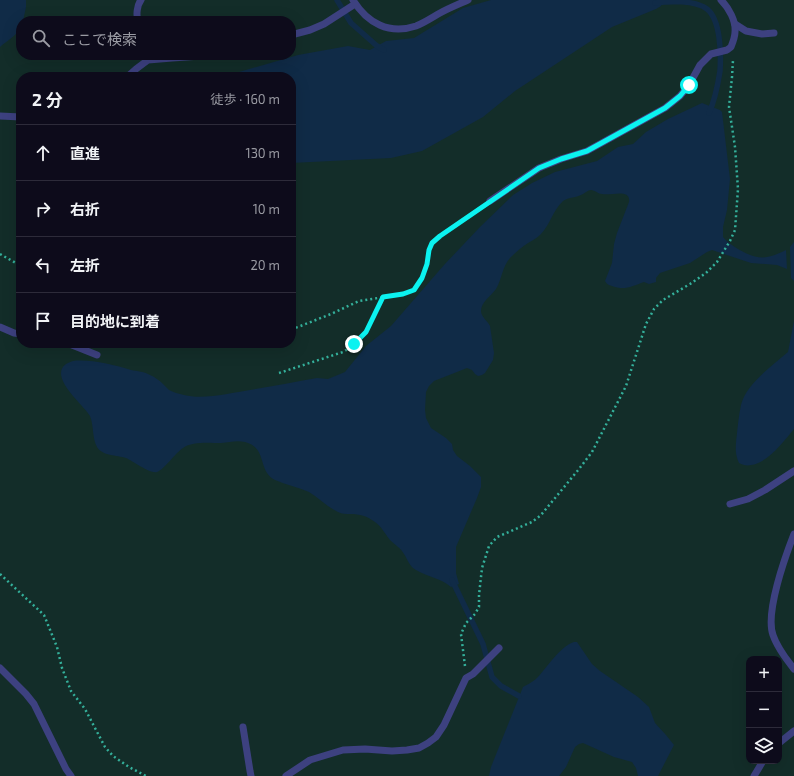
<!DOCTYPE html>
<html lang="ja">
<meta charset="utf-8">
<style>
:root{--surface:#0d0b1b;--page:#161424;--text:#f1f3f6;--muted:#9a9ba3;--line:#2d2b3a}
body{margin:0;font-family:"Exo 2","Noto Sans JP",sans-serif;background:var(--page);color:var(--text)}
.controls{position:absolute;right:12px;bottom:12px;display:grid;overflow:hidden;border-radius:8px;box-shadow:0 4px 16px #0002}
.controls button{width:36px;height:36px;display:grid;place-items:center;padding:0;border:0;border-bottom:1px solid var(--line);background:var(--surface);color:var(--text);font:20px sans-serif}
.stop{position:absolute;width:12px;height:12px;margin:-9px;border:3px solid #0bf2f0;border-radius:50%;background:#fff}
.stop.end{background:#0bf2f0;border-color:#fff;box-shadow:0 1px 4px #0008}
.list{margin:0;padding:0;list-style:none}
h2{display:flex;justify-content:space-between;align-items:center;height:52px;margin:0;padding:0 16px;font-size:17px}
h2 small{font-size:13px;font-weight:400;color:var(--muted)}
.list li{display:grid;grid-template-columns:26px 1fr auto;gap:12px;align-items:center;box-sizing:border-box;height:56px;padding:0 16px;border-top:1px solid var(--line)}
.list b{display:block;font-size:15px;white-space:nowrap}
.list em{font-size:13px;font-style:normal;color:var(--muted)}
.icon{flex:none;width:22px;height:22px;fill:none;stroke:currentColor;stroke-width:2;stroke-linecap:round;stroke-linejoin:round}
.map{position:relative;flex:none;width:794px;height:776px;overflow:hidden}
.search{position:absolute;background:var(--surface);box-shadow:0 4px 16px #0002;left:16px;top:16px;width:280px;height:44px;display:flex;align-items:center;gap:10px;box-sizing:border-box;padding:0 14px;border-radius:16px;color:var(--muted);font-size:15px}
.panel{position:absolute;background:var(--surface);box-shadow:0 4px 16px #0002;left:16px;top:72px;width:280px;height:276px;border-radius:16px}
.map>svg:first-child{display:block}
.green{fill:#132d29;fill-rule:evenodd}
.water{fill:#102b47}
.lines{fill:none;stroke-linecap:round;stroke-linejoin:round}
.stream{stroke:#102b47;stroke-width:5.5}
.path{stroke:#34b09b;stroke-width:2.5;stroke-dasharray:2 3;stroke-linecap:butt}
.lane{stroke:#3d4180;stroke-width:7}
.route{stroke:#0bf2f0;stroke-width:5}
</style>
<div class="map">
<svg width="794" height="776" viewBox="0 0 794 776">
<rect width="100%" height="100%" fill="#110f24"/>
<path class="green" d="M0 0H794V776H0ZM21 21H291V55H21ZM21 77H291V343H21ZM749 659H779V761H749Z"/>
<g class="water">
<path d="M0 0H26V7L23 21H21C21 34 9 39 0 47Z"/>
<polygon points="491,0 663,0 661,6 656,9 612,27 515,91 483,117 422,151 391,158 291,163 291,77 230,77 239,72 298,55 348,46 370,50 386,41 414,38 463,8"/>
<path d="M702 103 720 110 722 112 730 179 727 210 723 227V237C727 242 732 245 738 249 757 260 766 260 786 250L787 269 777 265 751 263 712 250 707 252 690 263 660 273 656 278V282L649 284 644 282C632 286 625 291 612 286 608 285 607 284 605 281L612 263 614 244 617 233 629 202C631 188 611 196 602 194 598 194 595 190 591 190 588 190 585 193 583 194 576 198 569 197 563 201 553 210 550 225 541 234 537 238 533 240 528 243 522 247 515 253 510 258 502 267 502 279 496 289 491 296 481 302 481 311 481 317 488 321 490 326L494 353 493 360 485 373 482 375 478 376 475 374 472 370 467 368 462 370 434 381 429 386 426 392 425 410 426 418 431 428 446 438 452 444 453 450 457 456 470 466 481 477V487L477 498 456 547V573L459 584 451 587C441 578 427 577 416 570 409 566 408 560 404 554 401 548 395 545 390 540 385 534 382 527 375 522 367 516 360 514 350 514 346 514 342 514 338 512 327 507 319 498 309 492 298 487 286 485 275 480 257 471 268 448 245 442 237 440 230 442 221 443 210 443 192 441 183 448 175 453 164 470 157 472 150 474 133 461 126 458 117 455 102 456 97 447 92 438 94 426 90 416 84 405 48 377 66 364 68 363 70 362 73 361 90 359 114 365 131 370 137 371 145 372 150 375 155 377 160 381 163 384 165 386 167 388 169 390 173 392 179 394 184 395 203 400 231 393 250 390 273 386 295 382 317 378L328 379 345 372 366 346 391 326 444 265 480 227 513 195 532 183 555 172 597 161 618 147 633 144 646 132 668 119Z"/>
<polygon points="794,242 794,281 791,278 790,247"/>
<path d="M794 321V429C784 441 768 463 751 465 747 466 743 465 739 463 734 453 736 443 737 433 738 424 739 414 741 405 746 384 772 366 788 352Z"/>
<path d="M574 642H577L592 664 600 671 638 697 649 707 655 723 666 735 674 745 658 776H638L636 768 632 762 614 757 583 743 579 744 575 747 566 767 559 776H489L491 767 523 687C527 685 532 682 536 679 548 667 559 647 574 642Z"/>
</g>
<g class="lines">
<g class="stream">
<polyline points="337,0 351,23 377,46 384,50"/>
<path d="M655 3C669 1 695 0 707 9 721 20 721 55 720 71 718 84 714 102 709 113"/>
<polyline points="452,580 483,644 492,677 501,686 519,696"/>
</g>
<g class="path">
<polyline points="0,254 21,266"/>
<polyline points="291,329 298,327 331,314 359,301 403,294 414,290 422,278 427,265 429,250 432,243 440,236 482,207"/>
<polyline points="279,373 343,352 354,345 366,332 383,297"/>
<polyline points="0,574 44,615 57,647 62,668 71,691 85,709 105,747 113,756 129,767 146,776"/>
<polyline points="465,666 461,634 466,623 475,614 479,607 479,595 482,568 489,546 497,537 532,522 541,515 579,469 592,452 626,386 646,324 654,309 663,300 690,284 706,273 717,262 730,241 735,230 738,189 735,147 729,107 732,77 733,60"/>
</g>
<g class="lane">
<path d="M353 0C367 23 389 35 416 26 424 23 433 17 440 13 449 8 459 4 468 0"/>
<path d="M138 21C136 15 137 5 141 0"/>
<polyline points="735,24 746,31 762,34 774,33"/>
<polyline points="291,35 310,30 324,24 355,4"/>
<polyline points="127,77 136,69 148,60 172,58 215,55"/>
<polyline points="0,116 21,117"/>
<path d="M490 201 539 168 561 159 587 151 665 108 680 96 689 85 700 65 711 54 727 50 731 47C733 42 735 37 735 32 736 21 729 8 721 0"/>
<polyline points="0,327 14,333 21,334"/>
<polyline points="67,343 97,355"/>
<polyline points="730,504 748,499 765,490 794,471"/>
<path d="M794 534C785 557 765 613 773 635 777 647 786 659 794 669"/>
<polyline points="0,668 26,694 34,704 66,769 71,776"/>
<polyline points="243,727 250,771 251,776"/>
<polyline points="779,743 794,731"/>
<polyline points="286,776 310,760 343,750 365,749 392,751 407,750 419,748 428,743 436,737 444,725 466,678 473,674 499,648"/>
<polyline points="754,776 763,761"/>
</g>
</g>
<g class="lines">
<polyline class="route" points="354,344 366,332 383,297 403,294 414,290 422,278 427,264 429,250 432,243 440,236 539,168 561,159 587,151 665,108 680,96 689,85"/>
</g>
</svg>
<div class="controls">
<button>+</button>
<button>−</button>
<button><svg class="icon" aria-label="layers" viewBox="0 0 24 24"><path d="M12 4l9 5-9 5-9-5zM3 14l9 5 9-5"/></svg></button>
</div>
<div class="stop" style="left:689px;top:85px"></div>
<div class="stop end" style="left:354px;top:344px"></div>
<div class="search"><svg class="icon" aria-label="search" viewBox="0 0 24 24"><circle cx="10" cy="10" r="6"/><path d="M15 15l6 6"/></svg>ここで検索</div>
<section class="panel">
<h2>2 分<small>徒歩 · 160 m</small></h2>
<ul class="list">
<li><svg class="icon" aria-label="ahead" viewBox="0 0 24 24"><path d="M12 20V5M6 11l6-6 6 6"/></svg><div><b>直進</b></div><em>130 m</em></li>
<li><svg class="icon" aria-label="right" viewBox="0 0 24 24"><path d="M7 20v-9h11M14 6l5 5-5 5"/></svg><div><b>右折</b></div><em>10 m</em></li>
<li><svg class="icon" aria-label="left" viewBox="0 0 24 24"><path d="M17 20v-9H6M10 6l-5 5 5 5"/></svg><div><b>左折</b></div><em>20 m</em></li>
<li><svg class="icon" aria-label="arrive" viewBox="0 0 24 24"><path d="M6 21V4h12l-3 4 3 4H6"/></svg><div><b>目的地に到着</b></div></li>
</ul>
</section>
</div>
